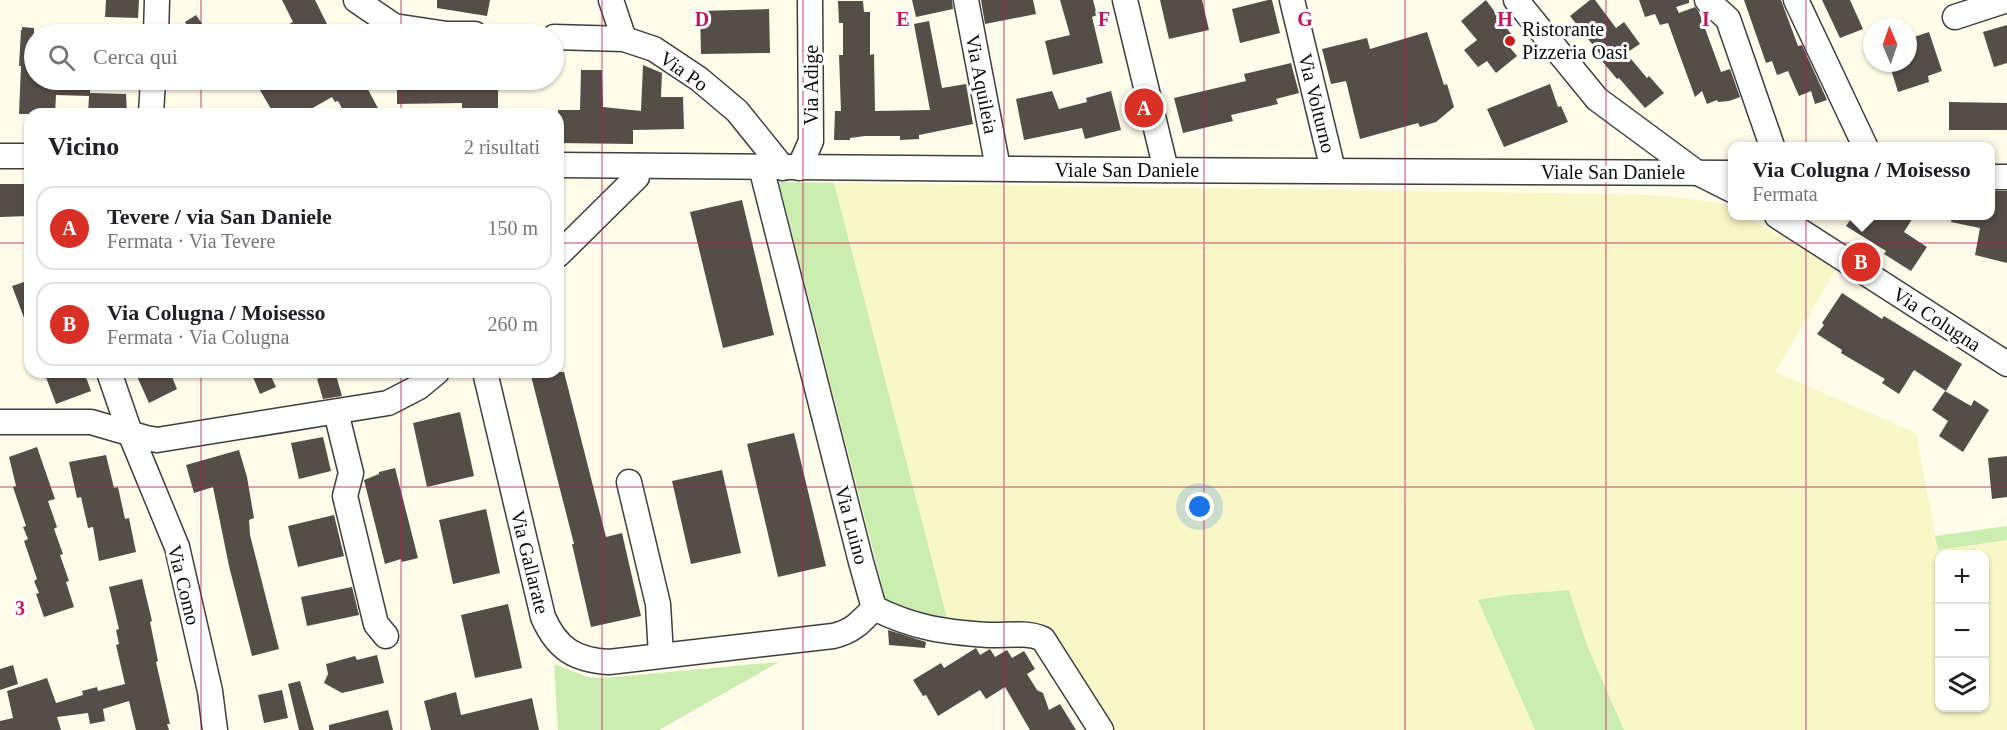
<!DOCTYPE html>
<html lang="it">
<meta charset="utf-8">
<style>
:root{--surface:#fff;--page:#f6f6f6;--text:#202124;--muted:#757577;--line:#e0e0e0;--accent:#d93025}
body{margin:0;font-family:"Times New Roman",serif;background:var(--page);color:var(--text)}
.controls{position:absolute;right:18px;bottom:18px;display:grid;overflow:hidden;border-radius:12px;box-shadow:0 2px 4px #0004}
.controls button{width:54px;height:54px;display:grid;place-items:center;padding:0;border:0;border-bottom:2px solid var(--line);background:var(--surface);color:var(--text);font:30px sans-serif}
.compass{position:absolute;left:1863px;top:18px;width:54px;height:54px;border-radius:50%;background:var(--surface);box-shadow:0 2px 4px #0004;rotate:358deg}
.you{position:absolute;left:1200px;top:507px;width:21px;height:21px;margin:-15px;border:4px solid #fff;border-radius:50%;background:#1a73e8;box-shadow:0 0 0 9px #1a73e833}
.badge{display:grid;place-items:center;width:39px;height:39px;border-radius:50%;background:var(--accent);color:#fff;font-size:20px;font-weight:700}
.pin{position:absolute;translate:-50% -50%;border:3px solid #fff;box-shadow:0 2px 6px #0006}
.popup{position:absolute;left:1728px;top:142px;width:267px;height:78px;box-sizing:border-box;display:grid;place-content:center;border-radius:12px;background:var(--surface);filter:drop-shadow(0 2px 4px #0005);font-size:20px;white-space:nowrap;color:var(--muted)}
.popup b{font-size:22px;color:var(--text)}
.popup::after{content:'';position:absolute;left:50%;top:100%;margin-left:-12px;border:12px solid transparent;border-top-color:var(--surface)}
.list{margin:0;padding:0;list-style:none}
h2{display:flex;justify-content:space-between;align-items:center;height:78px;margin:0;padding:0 24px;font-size:26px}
h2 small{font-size:20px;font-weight:400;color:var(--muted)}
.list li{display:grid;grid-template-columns:39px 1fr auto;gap:18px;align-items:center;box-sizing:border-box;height:84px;margin:0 12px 12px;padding:0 12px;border:2px solid var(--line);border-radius:18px}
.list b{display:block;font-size:22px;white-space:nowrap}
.list p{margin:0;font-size:20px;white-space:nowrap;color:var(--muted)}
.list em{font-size:20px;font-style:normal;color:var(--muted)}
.icon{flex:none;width:33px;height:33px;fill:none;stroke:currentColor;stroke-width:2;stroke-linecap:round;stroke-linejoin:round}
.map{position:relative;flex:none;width:2007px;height:730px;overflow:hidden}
.search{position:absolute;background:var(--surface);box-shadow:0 2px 4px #0004;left:24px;top:24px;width:540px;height:66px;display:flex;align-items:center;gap:15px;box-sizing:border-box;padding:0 21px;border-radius:33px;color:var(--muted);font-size:22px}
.panel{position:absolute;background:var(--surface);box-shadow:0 2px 4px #0004;left:24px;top:108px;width:540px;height:270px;border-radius:18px}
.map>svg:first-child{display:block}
.farmland{fill:#f8f7c7;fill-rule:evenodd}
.green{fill:#cbedb0}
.building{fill:#554d47}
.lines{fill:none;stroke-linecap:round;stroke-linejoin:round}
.minor-casing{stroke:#3e3e3e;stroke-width:27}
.minor{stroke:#fff;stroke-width:24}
.grid{fill:none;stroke:#c2185b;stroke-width:1.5;stroke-opacity:0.55}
.poi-dot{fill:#c81c17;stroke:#fff;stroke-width:2}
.labels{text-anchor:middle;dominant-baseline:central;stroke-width:6;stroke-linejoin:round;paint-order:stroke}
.poi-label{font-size:20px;fill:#0b0b0b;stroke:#fff;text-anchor:start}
.street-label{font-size:20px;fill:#0b0b0b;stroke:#fff}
.grid-label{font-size:20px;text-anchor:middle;font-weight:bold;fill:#c2185b;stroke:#fff;stroke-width:6;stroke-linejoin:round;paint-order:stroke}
</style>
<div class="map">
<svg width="2007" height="730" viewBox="0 0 2007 730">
<rect width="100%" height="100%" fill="#fffcea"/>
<path class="farmland" d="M834 183 1618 194 1670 196 1724 204 1732 209V216H1744L1837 268 1775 372 1916 433 1938 549 2007 540V730H1624L1588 648 1569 590 1507 595 1478 600 1535 730H1115L1054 631 1008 626 948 622ZM1940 554H1984V708H1940Z"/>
<g class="green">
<polygon points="779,182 834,183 948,622 931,621 886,601"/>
<polygon points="2007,526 2007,540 1938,550 1935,536"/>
<polygon points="1569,590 1588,648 1624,730 1535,730 1478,600 1507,595"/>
<polygon points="779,662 659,730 558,730 554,664 588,677 604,678"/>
</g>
<g class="building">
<polygon points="106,0 139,0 138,18 105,17"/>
<polygon points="282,0 315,0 332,34 271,34 293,22"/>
<polygon points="437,0 490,0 487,16 437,8"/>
<polygon points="912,0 952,0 953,9 916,17"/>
<polygon points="981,0 1033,0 1036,14 985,24"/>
<polygon points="1060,0 1093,0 1097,15 1092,17 1103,63 1053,75 1045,41 1070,35"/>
<polygon points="1160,0 1202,0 1209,30 1169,39"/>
<polygon points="1268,0 1272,0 1280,33 1240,43 1232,9"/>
<polygon points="1486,0 1514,38 1507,44 1517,56 1496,73 1487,61 1478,67 1464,50 1477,40 1461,21"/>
<polygon points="1590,0 1595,0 1616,28 1624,22 1640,44 1626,53 1647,78 1649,76 1664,93 1645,108 1619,78 1617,79 1607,67 1598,56 1600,54 1570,16"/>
<polygon points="1639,0 1689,0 1689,3 1676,7 1679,13 1695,7 1699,12 1721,72 1730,69 1740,97 1729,101 1718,102 1717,100 1707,104 1702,91 1695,97 1668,23 1660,25 1655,14 1645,17"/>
<polygon points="1744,0 1781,0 1798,46 1802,45 1827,100 1815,104 1811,91 1799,96 1788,71 1777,75 1772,61 1766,63"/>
<polygon points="1822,0 1850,0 1863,29 1840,38"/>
<polygon points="838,1 863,1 864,12 870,12 870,55 874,54 875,111 930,110 914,24 929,21 942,88 966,84 973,124 919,135 919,139 900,140 900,136 865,136 850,138 850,140 834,140 835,111 841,111 839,55 843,55 843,23 839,23"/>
<polygon points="769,9 770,53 701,54 700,11"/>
<polygon points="196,15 209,34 192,34 185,22"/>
<polygon points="2007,25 2007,63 1994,67 1983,32"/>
<polygon points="22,27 34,28 34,80 90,81 90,93 126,94 127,114 88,114 89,96 56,95 55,114 19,114 21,66 19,66 21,30 22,30"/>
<polygon points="1427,32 1444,85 1447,84 1454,107 1436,122 1420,127 1418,123 1360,139 1346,81 1331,84 1322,49 1367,38 1370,49"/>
<polygon points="1929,32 1942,71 1928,76 1929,82 1898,92 1889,63 1908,63 1908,39"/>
<polygon points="1291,63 1299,93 1276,99 1278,104 1231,115 1233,121 1183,133 1174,98 1246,81 1244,74"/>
<polygon points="643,65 662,73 661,97 683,97 684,129 633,130 633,144 558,143 558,110 580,110 581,70 602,70 603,107 641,111"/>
<polygon points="254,80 363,80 381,114 345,114 338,101 335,102 332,97 302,114 274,114"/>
<polygon points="397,80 498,82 498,114 462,114 462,103 397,104"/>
<polygon points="1550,84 1558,107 1561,106 1568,122 1504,147 1487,109"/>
<polygon points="1052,91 1059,109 1087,102 1086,98 1111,91 1121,130 1085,139 1082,128 1024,140 1016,99"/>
<polygon points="1949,102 2007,103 2007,130 1949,130"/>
<polygon points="0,184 27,184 28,216 0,217"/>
<polygon points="1990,191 2007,191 2007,263 1975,255 1980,228 1951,222 1952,216 1990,216"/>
<polygon points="742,200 774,335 723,348 690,212"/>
<polygon points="1853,216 1914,216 1904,232 1927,247 1911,271 1884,254 1886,251 1846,226"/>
<polygon points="30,280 30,331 29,331 12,286"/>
<polygon points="1842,293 1882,319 1884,316 1962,364 1946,391 1914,370 1899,394 1882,383 1885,379 1841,353 1842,350 1817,334 1824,325 1822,323"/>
<polygon points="44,372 84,372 91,391 56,404"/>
<polygon points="135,372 170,372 177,389 149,403"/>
<polygon points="251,372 269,372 276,387 260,394"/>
<polygon points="331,372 335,372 342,396 323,399 317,379"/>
<polygon points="530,372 564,372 606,537 622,533 641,616 591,627 572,544 574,544"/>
<polygon points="1945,391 1971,406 1974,400 1989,410 1963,452 1939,436 1948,421 1932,410"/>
<polygon points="460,412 474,476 427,487 413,423"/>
<polygon points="794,433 826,566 778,577 747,444"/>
<polygon points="323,437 331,471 299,479 291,443"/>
<polygon points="37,447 55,499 48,501 57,527 54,529 63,554 60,555 69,581 66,582 74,607 44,617 36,594 39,593 34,581 37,579 24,541 28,539 23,527 26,526 13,487 16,486 9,457"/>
<polygon points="239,450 247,477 254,518 249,520 250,535 279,649 252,656 229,566 213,487 194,493 186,465"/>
<polygon points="106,455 114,488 118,487 125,519 129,518 136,552 99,561 93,527 88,528 81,497 77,498 69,462"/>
<polygon points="2007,456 2007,497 1992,499 1988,458"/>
<polygon points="395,468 418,558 402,562 401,559 385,564 364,480 379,474 379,472"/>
<polygon points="722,470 741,553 691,564 672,481"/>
<polygon points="486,509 500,573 453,584 439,520"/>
<polygon points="334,515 344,556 298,567 288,526"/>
<polygon points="142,579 152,621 150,622 158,661 156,662 170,724 167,724 169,730 136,730 129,701 103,709 105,721 90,724 88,713 57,717 61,730 0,730 0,721 13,718 7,691 47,678 56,703 83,695 82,691 97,687 98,691 125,684 116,645 119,644 116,630 119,629 109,587"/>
<polygon points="352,587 359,615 307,626 301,597"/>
<polygon points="508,604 522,668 475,678 461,615"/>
<polygon points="888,630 926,642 925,648 889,645"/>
<polygon points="976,648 980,655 990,649 995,657 1007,650 1012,658 1024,651 1035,669 1027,674 1037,690 1043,693 1049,710 1060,704 1076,730 1030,730 1005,687 986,699 980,690 938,716 926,695 923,696 913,680 941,663 944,668"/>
<polygon points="377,655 384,683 342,693 324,683 328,674 326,664 355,656 357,660"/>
<polygon points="13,665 18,684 0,690 0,669"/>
<polygon points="300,681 314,730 299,730 288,684"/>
<polygon points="282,690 288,718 264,723 258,695"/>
<polygon points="456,692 461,715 532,698 539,730 431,730 424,701"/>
<polygon points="388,710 393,730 329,730 329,725"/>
</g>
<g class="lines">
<g class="minor-casing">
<g id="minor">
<polyline points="356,0 394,26 447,34 475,34"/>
<polyline points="611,0 624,39"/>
<polyline points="966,0 998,168"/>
<polyline points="1125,0 1166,170"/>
<polyline points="1292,0 1333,170"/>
<polyline points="1516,0 1597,99 1696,172 1732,190"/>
<polyline points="1707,0 1728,19 1772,146"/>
<polyline points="1796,0 1865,146"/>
<polyline points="1955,17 2007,0"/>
<polyline points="156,34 157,0"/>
<polyline points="554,37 624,39 654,49 699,79 737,111 783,168"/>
<polyline points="151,114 153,80"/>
<polyline points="0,156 30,156"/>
<polyline points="558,165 1134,170 1732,173"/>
<path d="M761 167 861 562 874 608C914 628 944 632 988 635 1006 636 1026 631 1043 639L1101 730"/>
<polyline points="799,168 811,141 810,0"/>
<polyline points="1990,177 2007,177"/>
<polyline points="1777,216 2007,364"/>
<polyline points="558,255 637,177 638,166"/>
<polyline points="109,372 130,433 177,547 210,691 215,730"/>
<path d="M485 372 543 617C557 649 575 660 609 662L833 636C852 632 861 622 874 608"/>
<polyline points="336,412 351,473 345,496 376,624 386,636"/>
<polyline points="0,422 91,422 146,438 157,440 388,403 419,387 437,372"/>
<polyline points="629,482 658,604 661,655"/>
</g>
</g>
<use href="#minor" class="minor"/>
</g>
<path class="grid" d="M201 0V34M401 0V34M602 0V730M803 0V730M1004 0V730M1204 0V730M1405 0V730M1606 0V730M1806 0V730M201 80V114M401 80V114M0 243H30M558 243H2007M201 372V730M401 372V730M0 487H2007"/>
<circle class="poi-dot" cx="1510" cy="41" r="6"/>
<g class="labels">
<g class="poi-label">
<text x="1522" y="29">Ristorante<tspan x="1522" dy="23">Pizzeria Oasi</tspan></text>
</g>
<g class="street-label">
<text transform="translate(684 71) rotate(35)">Via Po</text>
<text transform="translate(982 84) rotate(79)">Via Aquileia</text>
<text transform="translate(811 85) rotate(-90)">Via Adige</text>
<text transform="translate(1317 103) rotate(76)">Via Volturno</text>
<text x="1127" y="170">Viale San Daniele</text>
<text x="1613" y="172">Viale San Daniele</text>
<text transform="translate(1937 319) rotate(33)">Via Colugna</text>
<text transform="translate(852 525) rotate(75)">Via Luino</text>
<text transform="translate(530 562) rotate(76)">Via Gallarate</text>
<text transform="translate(184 585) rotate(76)">Via Como</text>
</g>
</g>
<g class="grid-label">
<text x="702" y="26">D</text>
<text x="903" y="26">E</text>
<text x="1104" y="26">F</text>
<text x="1305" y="26">G</text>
<text x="1505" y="26">H</text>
<text x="1706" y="26">I</text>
<text x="20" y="615">3</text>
</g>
</svg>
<div class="controls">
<button>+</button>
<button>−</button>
<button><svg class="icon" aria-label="layers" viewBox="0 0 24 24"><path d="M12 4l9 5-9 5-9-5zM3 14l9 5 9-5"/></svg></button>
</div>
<svg class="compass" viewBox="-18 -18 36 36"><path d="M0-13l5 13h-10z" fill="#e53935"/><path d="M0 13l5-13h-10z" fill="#757577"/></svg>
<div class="you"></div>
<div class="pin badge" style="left:1144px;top:108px">A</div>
<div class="pin badge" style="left:1861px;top:262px">B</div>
<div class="popup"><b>Via Colugna / Moisesso</b>Fermata</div>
<div class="search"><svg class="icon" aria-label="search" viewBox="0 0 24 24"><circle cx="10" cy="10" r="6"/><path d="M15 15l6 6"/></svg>Cerca qui</div>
<section class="panel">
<h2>Vicino<small>2 risultati</small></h2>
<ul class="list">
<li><span class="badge">A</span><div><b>Tevere / via San Daniele</b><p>Fermata · Via Tevere</p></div><em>150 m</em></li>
<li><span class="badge">B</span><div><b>Via Colugna / Moisesso</b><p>Fermata · Via Colugna</p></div><em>260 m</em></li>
</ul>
</section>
</div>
